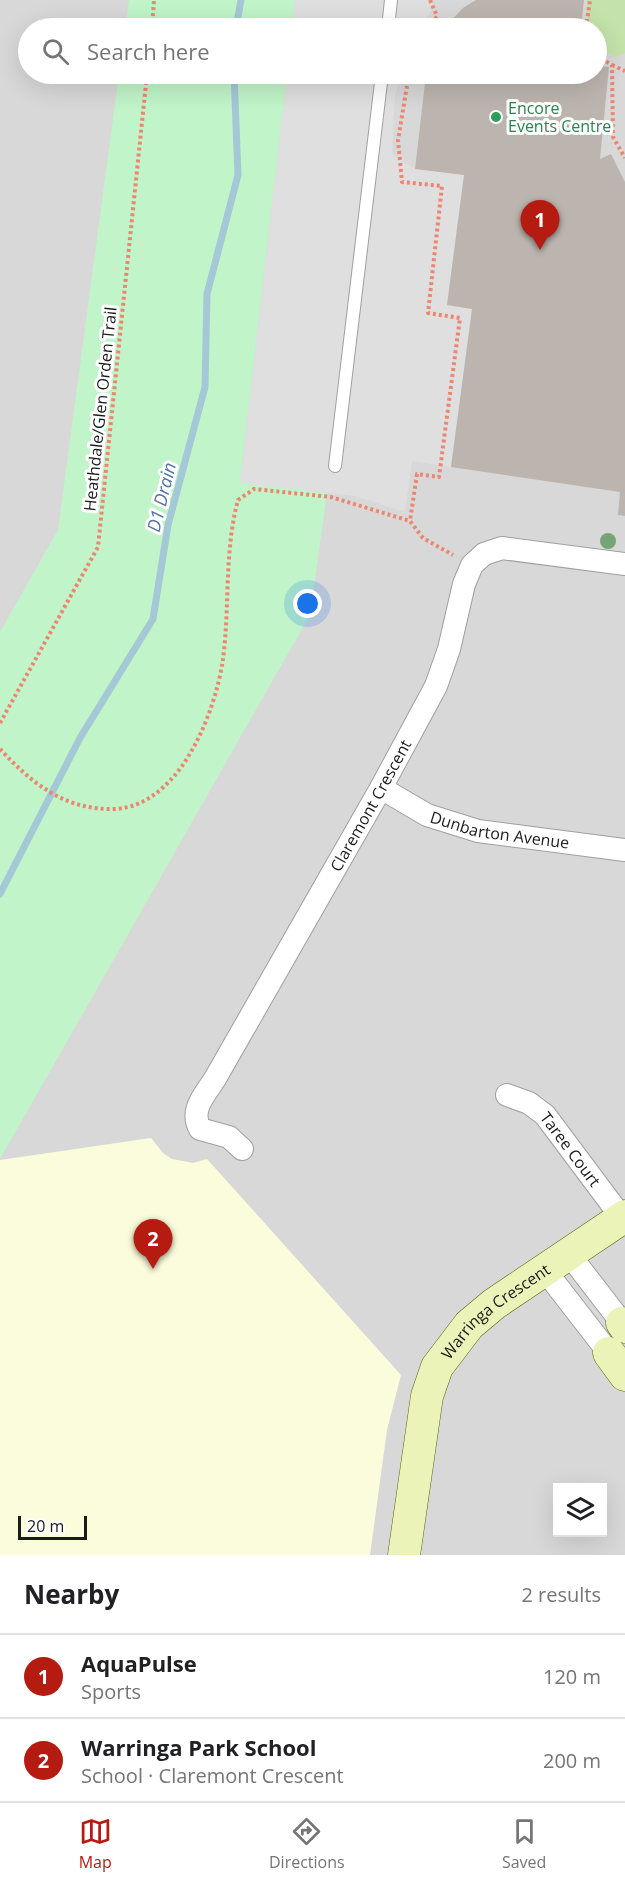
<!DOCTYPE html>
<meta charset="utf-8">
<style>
:root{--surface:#fff;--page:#f2f2f2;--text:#202124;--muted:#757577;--line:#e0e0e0;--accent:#b61b11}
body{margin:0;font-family:"Open Sans",sans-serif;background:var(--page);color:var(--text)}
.controls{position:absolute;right:18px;bottom:18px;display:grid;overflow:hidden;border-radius:0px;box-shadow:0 6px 24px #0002}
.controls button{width:54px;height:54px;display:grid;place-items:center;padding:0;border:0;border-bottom:2px solid var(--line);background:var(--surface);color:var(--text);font:30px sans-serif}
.scale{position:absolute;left:18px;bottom:15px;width:69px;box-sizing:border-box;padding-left:6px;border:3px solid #1b1b1b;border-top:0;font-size:16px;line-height:21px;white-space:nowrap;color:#1b1b1b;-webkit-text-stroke:4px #fff;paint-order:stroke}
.you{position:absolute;left:308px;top:604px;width:21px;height:21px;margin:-15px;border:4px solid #fff;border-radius:50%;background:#1a73e8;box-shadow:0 0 0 9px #1a73e833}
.badge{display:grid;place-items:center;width:39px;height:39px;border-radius:50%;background:var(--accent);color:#fff;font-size:20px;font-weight:700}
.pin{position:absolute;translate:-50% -50px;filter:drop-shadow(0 2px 3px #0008)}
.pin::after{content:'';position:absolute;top:32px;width:21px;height:18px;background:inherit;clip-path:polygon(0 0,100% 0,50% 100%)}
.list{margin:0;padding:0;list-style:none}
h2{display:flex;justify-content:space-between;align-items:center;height:78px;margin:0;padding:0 24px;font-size:26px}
h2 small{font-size:20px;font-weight:400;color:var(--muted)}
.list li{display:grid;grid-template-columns:39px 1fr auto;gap:18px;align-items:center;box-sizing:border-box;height:84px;padding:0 24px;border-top:2px solid var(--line)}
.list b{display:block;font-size:22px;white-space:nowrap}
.list p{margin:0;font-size:20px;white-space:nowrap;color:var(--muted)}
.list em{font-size:20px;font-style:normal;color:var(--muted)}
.icon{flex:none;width:33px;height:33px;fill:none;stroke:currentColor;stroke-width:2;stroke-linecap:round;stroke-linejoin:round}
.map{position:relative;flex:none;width:625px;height:1555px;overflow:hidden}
.search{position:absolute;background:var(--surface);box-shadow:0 6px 24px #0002;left:18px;right:18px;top:18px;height:66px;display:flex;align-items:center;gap:15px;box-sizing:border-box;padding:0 21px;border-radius:33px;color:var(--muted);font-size:22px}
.sheet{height:246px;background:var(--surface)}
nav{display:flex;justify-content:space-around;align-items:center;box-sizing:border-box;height:84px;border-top:2px solid var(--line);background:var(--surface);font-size:16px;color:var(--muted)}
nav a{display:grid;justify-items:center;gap:3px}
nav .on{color:var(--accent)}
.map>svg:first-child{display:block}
.residential{fill:#d9d8d8;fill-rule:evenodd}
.education{fill:#fafcdb}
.grass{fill:#c3e3ab}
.park{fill:#c1f4c8}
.parking{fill:#dfdfdf}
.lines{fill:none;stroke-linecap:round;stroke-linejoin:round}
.stream{stroke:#a5c8d6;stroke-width:7}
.building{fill:#bcb5af}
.lane-casing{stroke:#9f9f9f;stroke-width:14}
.street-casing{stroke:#9f9f9f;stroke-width:24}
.secondary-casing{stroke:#57670e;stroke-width:33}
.path{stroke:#ed8671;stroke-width:4;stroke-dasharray:3 3;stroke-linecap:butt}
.lane{stroke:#fff;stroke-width:12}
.street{stroke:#fff;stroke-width:22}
.secondary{stroke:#ecf3b8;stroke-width:32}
.tree{fill:#75a577}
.leisure-dot{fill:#2e9e5b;stroke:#fff;stroke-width:2}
.labels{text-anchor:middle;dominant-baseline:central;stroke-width:6;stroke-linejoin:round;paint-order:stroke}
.leisure-label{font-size:16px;fill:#27864d;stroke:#fff;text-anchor:start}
.street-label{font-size:16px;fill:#1b1b1b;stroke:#fff}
.water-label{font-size:18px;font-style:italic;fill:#5174a2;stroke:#fff}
</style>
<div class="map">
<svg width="625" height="1555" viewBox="0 0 625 1555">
<rect width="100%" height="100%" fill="#ece9e1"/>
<path class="residential" d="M0 0H625V1555H0ZM28 28H596V74H28ZM558 1488H602V1532H558Z"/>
<polygon class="education" points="151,1138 163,1153 172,1159 193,1163 207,1159 401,1375 387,1430 370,1555 0,1555 0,1160"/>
<polygon class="grass" points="587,0 625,0 625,53 615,57 597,47 596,28 588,28"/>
<g class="park">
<polygon points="129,0 295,0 292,28 125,28"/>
<polygon points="119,74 287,74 240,482 327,493 310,615 0,1159 0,632 58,530"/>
</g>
<g class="parking">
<polygon points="295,0 429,0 434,5 420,28 292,28"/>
<polygon points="287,74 401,74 395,95 392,154 415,169 464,175 447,305 472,309 451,467 412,461 405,512 355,496 240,483"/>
</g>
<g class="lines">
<g class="stream">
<polyline points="236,28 241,0"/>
<polyline points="0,894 80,738 153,619 168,525 205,387 207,294 238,175 234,74"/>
</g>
</g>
<g class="building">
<polygon points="476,0 584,0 581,28 444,28 463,8"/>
<polygon points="596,66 609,67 600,159 611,154 625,182 625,516 618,515 620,492 451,467 472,309 447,305 464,175 415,169 426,74 596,74"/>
</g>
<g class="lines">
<g class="lane-casing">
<g id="lane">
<polyline points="388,28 391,0"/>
<polyline points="335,466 382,74"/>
</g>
</g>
<g class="street-casing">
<g id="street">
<path id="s1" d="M381 788 427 815 478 831 625 850"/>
<path id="s2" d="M507 1095 529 1103 545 1115 622 1218"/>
<path id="s3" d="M242 1149 229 1137 200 1129C189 1109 206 1094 216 1077L381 788 436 686 449 649 464 584 472 565 484 554 502 548 625 564"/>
<polyline points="575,1262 622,1323"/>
<polyline points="554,1282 609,1353"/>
</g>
</g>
<g class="secondary-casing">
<g id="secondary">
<polyline points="622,1323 625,1327"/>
<polyline points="609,1353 625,1375"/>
<path id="s4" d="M404 1555 427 1396 437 1367 469 1325 494 1304 625 1216"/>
</g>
</g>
<g class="path">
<polyline points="430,0 437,16 431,28"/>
<polyline points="152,28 154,0"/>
<polyline points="586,28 590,0"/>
<polyline points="596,55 612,65 613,137 625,158"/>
<polyline points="612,65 625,71"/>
<polyline points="409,74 398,140 402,182 442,186 428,313 460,318 439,477 417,474 410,521"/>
<polyline points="0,723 98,547 147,74"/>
<path d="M0 749C31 783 65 810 113 809 178 808 215 715 223 659 230 606 224 552 238 500L254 489 331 497 410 521 423 538 453 555"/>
</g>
<use href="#lane" class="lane"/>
<use href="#street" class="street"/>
<use href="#secondary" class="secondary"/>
</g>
<circle class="tree" cx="608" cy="541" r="8"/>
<circle class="leisure-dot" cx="496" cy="117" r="6"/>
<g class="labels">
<g class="leisure-label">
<text x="508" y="108">Encore<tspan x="508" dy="18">Events Centre</tspan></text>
</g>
<g class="street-label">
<text transform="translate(100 409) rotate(-84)">Heathdale/Glen Orden Trail</text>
<text stroke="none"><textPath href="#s3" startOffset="418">Claremont Crescent</textPath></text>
<text stroke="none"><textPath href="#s1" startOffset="128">Dunbarton Avenue</textPath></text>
<text stroke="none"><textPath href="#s2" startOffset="86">Taree Court</textPath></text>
<text stroke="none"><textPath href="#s4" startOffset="273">Warringa Crescent</textPath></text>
</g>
<g class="water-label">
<text transform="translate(161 497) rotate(-76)">D1 Drain</text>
</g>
</g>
</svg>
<div class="controls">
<button><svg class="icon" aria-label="layers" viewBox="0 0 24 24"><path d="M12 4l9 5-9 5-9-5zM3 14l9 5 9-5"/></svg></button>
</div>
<div class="scale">20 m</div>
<div class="you"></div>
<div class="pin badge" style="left:540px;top:250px">1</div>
<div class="pin badge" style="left:153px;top:1269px">2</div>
<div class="search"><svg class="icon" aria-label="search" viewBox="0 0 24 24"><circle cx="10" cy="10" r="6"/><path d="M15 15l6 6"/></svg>Search here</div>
</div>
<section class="sheet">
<h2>Nearby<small>2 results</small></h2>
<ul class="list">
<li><span class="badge">1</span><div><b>AquaPulse</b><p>Sports</p></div><em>120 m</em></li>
<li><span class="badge">2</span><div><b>Warringa Park School</b><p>School · Claremont Crescent</p></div><em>200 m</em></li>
</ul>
</section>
<nav>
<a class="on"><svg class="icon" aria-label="map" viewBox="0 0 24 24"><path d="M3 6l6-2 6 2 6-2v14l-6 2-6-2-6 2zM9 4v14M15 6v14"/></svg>Map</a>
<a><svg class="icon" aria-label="directions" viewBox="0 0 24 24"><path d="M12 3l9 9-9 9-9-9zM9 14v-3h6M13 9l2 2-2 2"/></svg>Directions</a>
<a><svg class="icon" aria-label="saved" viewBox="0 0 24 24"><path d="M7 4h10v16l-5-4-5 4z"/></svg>Saved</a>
</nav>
